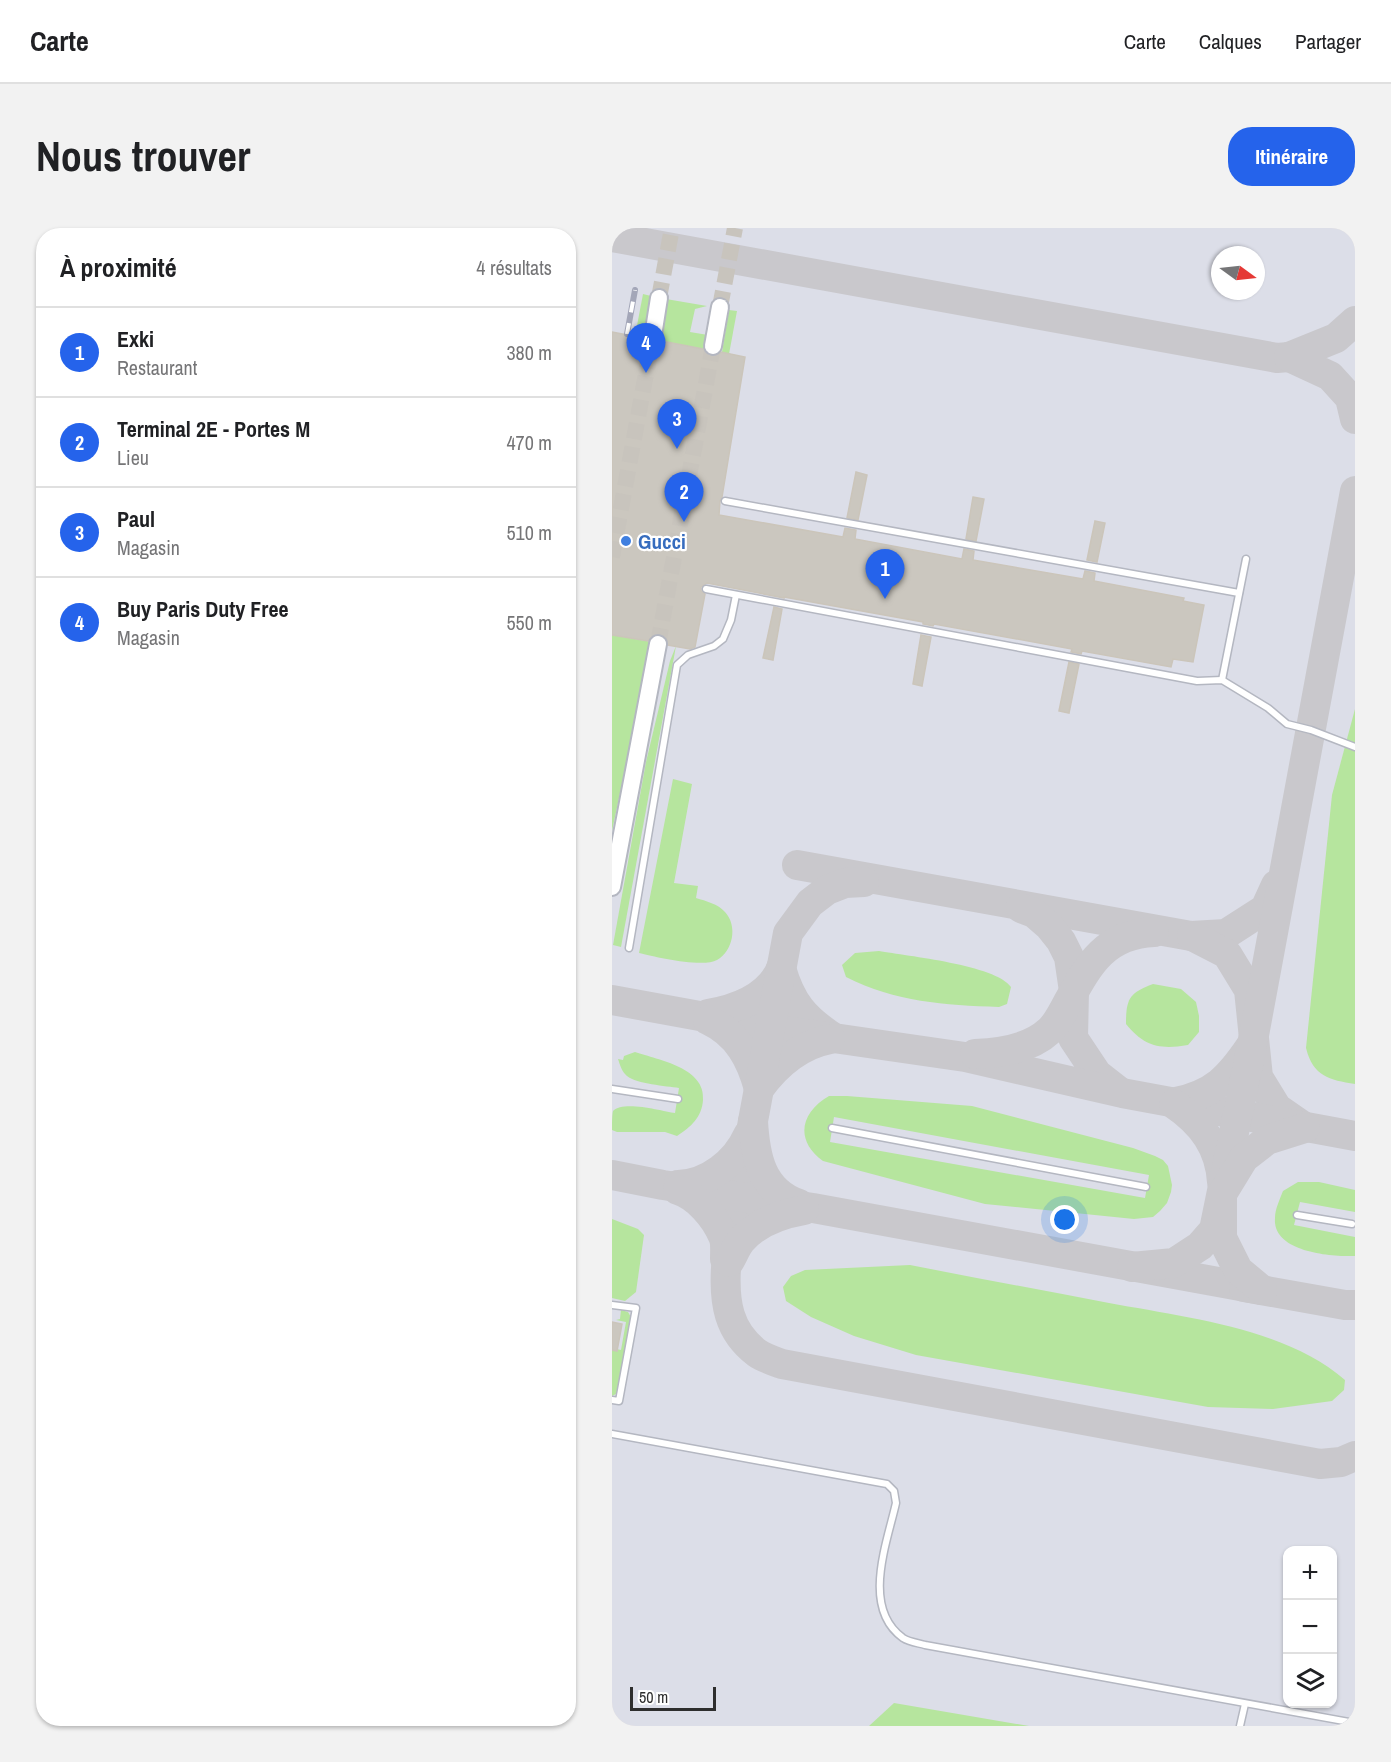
<!DOCTYPE html>
<html lang="fr">
<meta charset="utf-8">
<style>
:root{--surface:#fff;--page:#f2f2f2;--text:#202124;--muted:#757577;--line:#e0e0e0;--accent:#2563eb}
body{margin:0;font-family:"Archivo Narrow",sans-serif;background:var(--page);color:var(--text)}
.controls{position:absolute;right:18px;bottom:18px;display:grid;overflow:hidden;border-radius:12px;box-shadow:0 2px 4px #0004}
.controls button{width:54px;height:54px;display:grid;place-items:center;padding:0;border:0;border-bottom:2px solid var(--line);background:var(--surface);color:var(--text);font:30px sans-serif}
.compass{position:absolute;left:599px;top:18px;width:54px;height:54px;border-radius:50%;background:var(--surface);box-shadow:0 2px 4px #0004;rotate:105deg}
.scale{position:absolute;left:18px;bottom:15px;width:86px;box-sizing:border-box;padding-left:6px;border:3px solid #2e2e2e;border-top:0;font-size:16px;line-height:21px;white-space:nowrap;color:#2e2e2e;-webkit-text-stroke:4px #fff;paint-order:stroke}
.you{position:absolute;left:453px;top:992px;width:21px;height:21px;margin:-15px;border:4px solid #fff;border-radius:50%;background:#1a73e8;box-shadow:0 0 0 9px #1a73e833}
.badge{display:grid;place-items:center;width:39px;height:39px;border-radius:50%;background:var(--accent);color:#fff;font-size:20px;font-weight:700}
.pin{position:absolute;translate:-50% -50px;filter:drop-shadow(0 2px 3px #0008)}
.pin::after{content:'';position:absolute;top:32px;width:21px;height:18px;background:inherit;clip-path:polygon(0 0,100% 0,50% 100%)}
.list{margin:0;padding:0;list-style:none}
h2{display:flex;justify-content:space-between;align-items:center;height:78px;margin:0;padding:0 24px;font-size:26px}
h2 small{font-size:20px;font-weight:400;color:var(--muted)}
.list li{display:grid;grid-template-columns:39px 1fr auto;gap:18px;align-items:center;box-sizing:border-box;height:90px;padding:0 24px;border-top:2px solid var(--line)}
.list b{display:block;font-size:22px;white-space:nowrap}
.list p{margin:0;font-size:20px;white-space:nowrap;color:var(--muted)}
.list em{font-size:20px;font-style:normal;color:var(--muted)}
.icon{flex:none;width:33px;height:33px;fill:none;stroke:currentColor;stroke-width:2;stroke-linecap:round;stroke-linejoin:round}
.map{position:relative;flex:none;width:743px;height:1498px;overflow:hidden;border-radius:24px}
header{display:flex;align-items:center;gap:36px;box-sizing:border-box;height:84px;padding:0 30px;background:var(--surface);border-bottom:2px solid var(--line)}
header strong{font-size:28px}
nav{display:flex;gap:33px;margin-inline-start:auto;font-size:21px}
.intro{display:flex;align-items:center;justify-content:space-between;box-sizing:border-box;height:144px;padding:0 36px}
h1{margin:0;font-size:42px}
.button{padding:15px 27px;border-radius:24px;background:var(--accent);color:#fff;font-size:21px;font-weight:700}
main{display:flex;gap:36px;padding:0 36px}
aside{flex:1;background:var(--surface);border-radius:24px;box-shadow:0 2px 4px #0004}
.map>svg:first-child{display:block}
.airport{fill:#dcdee8;fill-rule:evenodd}
.green{fill:#b6e59e;fill-rule:evenodd}
.lines{fill:none;stroke-linecap:round;stroke-linejoin:round}
.taxiway{stroke:#c9c8cc;stroke-width:30}
.building{fill:#cbc7bf;stroke:#cbc5ba;stroke-width:1.5}
.secondary-tunnel{stroke:#c8c4bd;stroke-width:16;stroke-dasharray:16 8;stroke-linecap:butt}
.lane-casing{stroke:#b4b7c1;stroke-width:9}
.secondary-casing{stroke:#b4b7c1;stroke-width:20}
.lane{stroke:#fff;stroke-width:6}
.secondary{stroke:#fff;stroke-width:16}
.rail-casing{stroke:#a3a6b8;stroke-width:6}
.rail{stroke:#fff;stroke-width:4;stroke-dasharray:11;stroke-linecap:butt}
.shop-dot{fill:#3f7fe0;stroke:#fff;stroke-width:2}
.labels{text-anchor:middle;dominant-baseline:central;stroke-width:4.5;stroke-linejoin:round;paint-order:stroke}
.shop-label{font-size:21px;font-weight:bold;fill:#366cbe;stroke:#fff;text-anchor:start}
</style>
<header>
<strong>Carte</strong>
<nav><a>Carte</a><a>Calques</a><a>Partager</a></nav>
</header>
<div class="intro"><h1>Nous trouver</h1><a class="button">Itinéraire</a></div>
<main>
<aside>
<h2>À proximité<small>4 résultats</small></h2>
<ul class="list">
<li><span class="badge">1</span><div><b>Exki</b><p>Restaurant</p></div><em>380 m</em></li>
<li><span class="badge">2</span><div><b>Terminal 2E - Portes M</b><p>Lieu</p></div><em>470 m</em></li>
<li><span class="badge">3</span><div><b>Paul</b><p>Magasin</p></div><em>510 m</em></li>
<li><span class="badge">4</span><div><b>Buy Paris Duty Free</b><p>Magasin</p></div><em>550 m</em></li>
</ul>
</aside>
<div class="map">
<svg width="743" height="1498" viewBox="0 0 743 1498">
<rect width="100%" height="100%" fill="#efe9e1"/>
<path class="airport" d="M0 0H743V1498H0ZM608 27H644V63H608ZM676 1322H720V1476H676Z"/>
<g class="green">
<polygon points="31,66 39,68 31,110 23,108"/>
<polygon points="54,71 95,78 83,81 78,104 96,107 93,122 46,113"/>
<polygon points="117,82 125,83 117,126 110,124"/>
<polygon points="0,407 40,414 0,603"/>
<polygon points="64,418 9,719 1,717 34,534 58,433"/>
<path d="M743 481V856C717 852 701 848 694 820L720 567Z"/>
<path d="M61 551 80 556 62 655 86 658 84 670C94 673 106 676 113 684 126 698 121 723 105 732 91 740 43 729 27 725Z"/>
<path d="M267 723C295 728 384 737 399 759L395 776 387 779C332 777 284 774 234 749L230 737 243 725Z"/>
<path d="M541 756 569 761 584 774 587 788V804L576 817C547 822 532 818 514 796 514 771 517 765 541 756Z"/>
<path d="M23 824C47 832 94 840 91 872 90 889 79 899 65 908L53 904H5L0 902C0 897 0 887 1 883 11 872 50 883 63 885L67 860C54 858 25 856 15 848 10 844 8 837 6 831L11 832 12 828Z"/>
<path d="M217 868H235L360 878 521 920 543 928 551 932 556 938 560 957 559 964 555 975 548 983 541 989 522 991 373 976 211 933C182 912 189 884 217 868ZM222 889 537 947 533 970 218 914Z"/>
<path d="M686 954H707L743 962V984L688 974 682 997 743 1009V1028C719 1029 660 1024 663 990 663 981 668 971 671 963Z"/>
<polygon points="0,991 26,1001 32,1007 24,1064 13,1073 0,1070"/>
<path d="M298 1037C364 1050 430 1062 497 1075 572 1089 674 1100 733 1152L732 1162 720 1173 661 1181 596 1179 304 1127 242 1108 199 1089 174 1073 171 1059 179 1048 193 1042Z"/>
<polygon points="9,1082 16,1084 20,1091 6,1165 0,1168 0,1120 9,1122 14,1094 4,1092 8,1091"/>
<polygon points="282,1475 417,1498 257,1498"/>
</g>
<g class="lines">
<g class="taxiway">
<polyline points="0,9 665,130 677,129"/>
<polyline points="743,93 724,110 677,129 718,148 738,170 743,191"/>
<polyline points="185,637 579,708 614,706 653,681 664,657"/>
<polyline points="409,680 422,685 437,698 449,713 457,729 462,763 461,810 485,846 508,864"/>
<polyline points="580,708 615,726 637,762 646,849 665,880 691,898"/>
<path d="M169 740C179 775 192 790 222 810"/>
<polyline points="0,772 159,801 353,829 510,865 743,908"/>
<path d="M96 786C125 781 156 770 169 741"/>
<path d="M96 792C126 806 139 831 147 861"/>
<path d="M363 826C387 825 419 820 437 803 445 796 450 785 455 776 476 738 492 706 542 704"/>
<path d="M147 861C165 836 187 817 218 811"/>
<path d="M564 874C602 866 617 850 638 819"/>
<path d="M562 876C590 895 608 919 610 954"/>
<path d="M141 893 114 1040C112 1074 116 1103 145 1125 152 1130 162 1133 170 1136L708 1236 729 1234 743 1228"/>
<polyline points="0,947 51,957 201,980 650,1062"/>
<path d="M66 957C96 956 124 934 136 907"/>
<path d="M66 962C85 968 103 989 111 1008 114 1014 113 1024 113 1031"/>
<path d="M187 976C149 963 143 928 141 893L176 705 198 675 215 662 233 655 252 654"/>
<path d="M117 1034C121 1028 124 1019 129 1013 145 994 169 986 192 982"/>
<polyline points="520,1039 562,1035 588,1018 602,1002 642,807 743,263"/>
<polyline points="632,1059 733,1077 743,1077"/>
<polyline points="650,1062 626,1042 610,1010 610,966 632,930 655,912 693,900"/>
</g>
</g>
<g class="building">
<polygon points="0,104 31,110 34,116 39,118 45,118 50,113 91,121 99,128 105,128 109,124 133,129 110,269 108,273 107,287 231,309 233,300 244,302 243,311 350,331 352,321 362,323 361,332 471,351 473,343 483,345 482,353 572,370 571,373 592,377 581,434 561,431 559,439 470,423 469,426 459,424 460,421 322,396 321,398 311,396 311,394 172,369 172,370 95,355 89,359 89,363 93,366 83,419 78,421 56,417 53,408 47,406 42,406 36,413 0,407"/>
<polygon points="244,244 255,247 246,292 235,290"/>
<polygon points="361,269 372,271 364,313 354,311"/>
<polygon points="483,293 493,295 485,334 475,332"/>
<polygon points="162,379 170,381 161,432 151,430"/>
<polygon points="309,407 319,409 310,458 301,456"/>
<polygon points="457,434 467,436 457,485 447,483"/>
<polygon points="0,1094 10,1096 5,1123 0,1122"/>
</g>
<g class="lines">
<g class="secondary-tunnel">
<polyline points="47,70 60,0"/>
<polyline points="108,79 123,0"/>
<polyline points="0,329 41,108"/>
<polyline points="46,416 101,118"/>
</g>
<g class="lane-casing">
<g id="lane">
<polyline points="113,273 627,365"/>
<polyline points="94,361 585,453 610,452 656,480 675,496 699,502 743,519"/>
<polyline points="610,452 634,331"/>
<polyline points="17,720 65,437 76,427 102,418 111,411 119,392 124,367"/>
<polyline points="0,861 66,871"/>
<polyline points="220,900 534,959"/>
<polyline points="685,987 740,996"/>
<polyline points="0,1077 24,1080 7,1173 0,1172"/>
<path d="M0 1206 275 1256 282 1263 284 1275C275 1315 249 1380 291 1410 297 1414 306 1415 313 1417L743 1495"/>
<polyline points="628,1498 633,1476"/>
</g>
</g>
<g class="secondary-casing">
<g id="secondary">
<polyline points="41,108 47,70"/>
<polyline points="101,118 108,79"/>
<polyline points="0,659 46,416"/>
</g>
</g>
<use href="#lane" class="lane"/>
<use href="#secondary" class="secondary"/>
<g class="rail-casing">
<polyline id="rail" points="15,106 23,62"/>
</g>
<use href="#rail" class="rail"/>
</g>
<circle class="shop-dot" cx="14" cy="313" r="6"/>
<g class="labels">
<g class="shop-label">
<text x="26" y="313">Gucci</text>
</g>
</g>
</svg>
<div class="controls">
<button>+</button>
<button>−</button>
<button><svg class="icon" aria-label="layers" viewBox="0 0 24 24"><path d="M12 4l9 5-9 5-9-5zM3 14l9 5 9-5"/></svg></button>
</div>
<svg class="compass" viewBox="-18 -18 36 36"><path d="M0-13l5 13h-10z" fill="#e53935"/><path d="M0 13l5-13h-10z" fill="#757577"/></svg>
<div class="scale">50 m</div>
<div class="you"></div>
<div class="pin badge" style="left:273px;top:371px">1</div>
<div class="pin badge" style="left:72px;top:294px">2</div>
<div class="pin badge" style="left:65px;top:221px">3</div>
<div class="pin badge" style="left:34px;top:145px">4</div>
</div>
</main>
